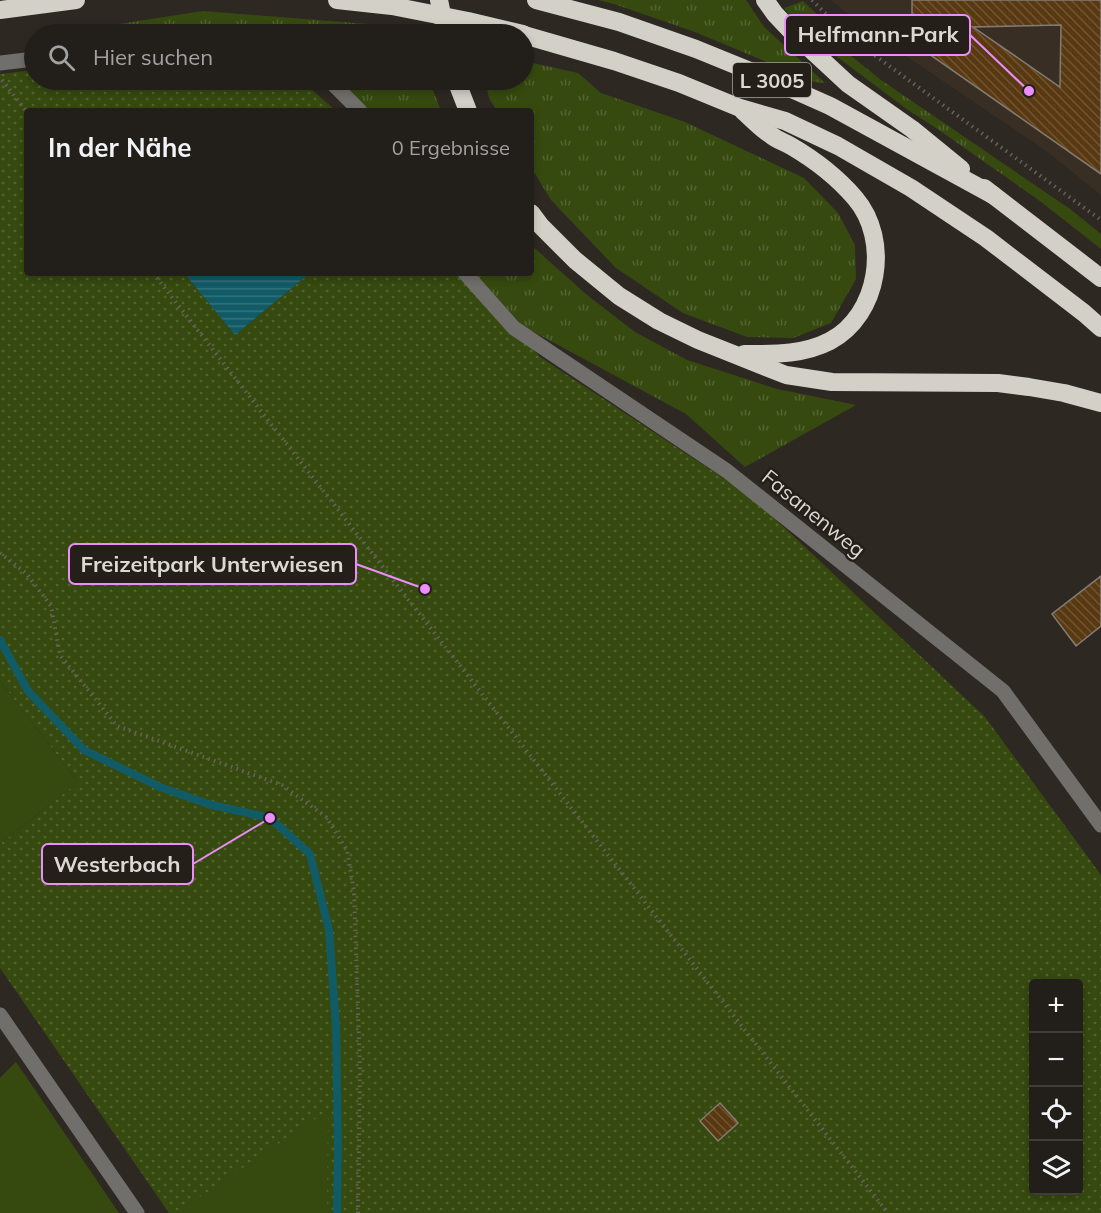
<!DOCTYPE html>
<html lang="de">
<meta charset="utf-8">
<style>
:root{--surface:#221e1a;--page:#2a2723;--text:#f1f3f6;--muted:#a2a2a2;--line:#3f3c39}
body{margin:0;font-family:Mulish,sans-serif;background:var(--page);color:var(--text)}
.controls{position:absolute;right:18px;bottom:18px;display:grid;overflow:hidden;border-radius:6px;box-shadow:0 3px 9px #0003}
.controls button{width:54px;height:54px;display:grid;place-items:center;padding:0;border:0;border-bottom:2px solid var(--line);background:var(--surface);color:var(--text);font:30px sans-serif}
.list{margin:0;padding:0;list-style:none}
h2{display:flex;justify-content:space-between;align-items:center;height:78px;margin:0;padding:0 24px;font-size:26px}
h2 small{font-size:20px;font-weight:400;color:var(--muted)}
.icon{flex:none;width:33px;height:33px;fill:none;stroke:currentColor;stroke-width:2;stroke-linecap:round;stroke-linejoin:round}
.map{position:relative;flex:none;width:1101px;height:1213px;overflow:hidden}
.search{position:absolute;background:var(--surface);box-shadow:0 3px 9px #0003;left:24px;top:24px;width:510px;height:66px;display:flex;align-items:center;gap:15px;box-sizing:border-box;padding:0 21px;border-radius:33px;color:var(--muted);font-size:22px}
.panel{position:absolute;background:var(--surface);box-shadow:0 3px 9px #0003;left:24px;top:108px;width:510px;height:168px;border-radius:6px}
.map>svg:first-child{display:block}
.built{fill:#382e23}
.grass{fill:url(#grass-tufts)}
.park{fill:url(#park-dots);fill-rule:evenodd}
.garden{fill:#364a0f}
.water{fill:url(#water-rules)}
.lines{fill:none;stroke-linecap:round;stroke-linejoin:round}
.stream{stroke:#115b67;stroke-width:8}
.building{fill:url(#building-back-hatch);stroke:#837c75;stroke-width:1.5;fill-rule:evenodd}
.path{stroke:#67625e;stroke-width:4;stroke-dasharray:1.5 4.5;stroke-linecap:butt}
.minor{stroke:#706f6b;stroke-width:15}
.highway{stroke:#d3d0c7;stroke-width:18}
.highway-bridge{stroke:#d3d0c7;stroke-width:18}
.labels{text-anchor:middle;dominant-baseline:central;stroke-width:5;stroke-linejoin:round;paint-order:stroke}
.shield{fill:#241f19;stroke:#a5a19d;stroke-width:1.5}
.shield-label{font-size:20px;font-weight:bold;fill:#dcd9d5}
.street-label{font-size:21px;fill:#dcd9d5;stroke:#241f19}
.leader{fill:none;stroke:#eb8dfb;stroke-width:2}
.callout-dot{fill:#eb8dfb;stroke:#241f19;stroke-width:2}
.callout{fill:#241f19;stroke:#eb8dfb;stroke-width:2}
.callout-label{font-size:22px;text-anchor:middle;font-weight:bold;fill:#dcd9d5}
</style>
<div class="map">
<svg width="1101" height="1213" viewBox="0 0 1101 1213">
<defs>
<pattern id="grass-tufts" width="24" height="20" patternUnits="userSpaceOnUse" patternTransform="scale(1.5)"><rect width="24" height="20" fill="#364a0f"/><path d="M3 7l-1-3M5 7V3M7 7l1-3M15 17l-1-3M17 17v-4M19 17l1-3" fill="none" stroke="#526431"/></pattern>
<pattern id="park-dots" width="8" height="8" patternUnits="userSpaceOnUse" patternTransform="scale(1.5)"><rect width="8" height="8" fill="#364a0f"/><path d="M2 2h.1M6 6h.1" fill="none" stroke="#526431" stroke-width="1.8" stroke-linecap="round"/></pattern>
<pattern id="water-rules" width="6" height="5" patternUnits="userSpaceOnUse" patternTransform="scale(1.5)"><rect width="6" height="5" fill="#115b67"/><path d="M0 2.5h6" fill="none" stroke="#33727c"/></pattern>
<pattern id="building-back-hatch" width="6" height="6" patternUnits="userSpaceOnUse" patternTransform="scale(1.5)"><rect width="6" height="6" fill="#593911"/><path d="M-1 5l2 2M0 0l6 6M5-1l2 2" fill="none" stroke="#705533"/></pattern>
</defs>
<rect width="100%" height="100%" fill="#2e2823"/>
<polygon class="built" points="831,0 1101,0 1101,195 1045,150 869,31"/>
<g class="grass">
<polygon points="598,0 746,0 764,27 825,83 815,82 695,32 614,4"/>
<polygon points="803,1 843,39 840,47 881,80 1070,209 1101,234 1101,249 1040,201 939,130 908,110 836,56 796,23 784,8"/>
<polygon points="203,11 406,27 409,34 55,34"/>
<polygon points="524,61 578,73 601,93 685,122 804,178 838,213 855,245 856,279 831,323 793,338 747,337 683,313 616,268 551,200 531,167 531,111 497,111 489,98 485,80 524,80"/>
<polygon points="339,80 429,80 441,111 370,111"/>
<polygon points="531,245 587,295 635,332 687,360 777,389 856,405 745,467 686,414 523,326 474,273 531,273"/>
</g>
<path class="park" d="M34 70V80H301L336 111H27V273H184L235 335 310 273H465L540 357 752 497 985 717 1101 875V1213H169L0 968V844L78 782 0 681V74ZM1034 984H1078V1190H1034Z"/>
<g class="garden">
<polygon points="0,681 78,782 0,844"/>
<polygon points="16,1062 119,1213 0,1213 0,1078"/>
<polygon points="328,1110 327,1213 173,1213 200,1197"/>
</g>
<polygon class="water" points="184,273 310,273 235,335"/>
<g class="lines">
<polyline class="stream" points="0,640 28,691 84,750 160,787 208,804 270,818 310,854 329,930 336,1026 338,1147 337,1213"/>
</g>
<g class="building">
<path d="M912 0H1101V174L912 42ZM1061 25 1060 87 973 27Z"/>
<polygon points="1101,576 1101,626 1076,646 1052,614"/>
<polygon points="720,1103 738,1123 718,1141 700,1121"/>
</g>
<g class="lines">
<g class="path">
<polyline points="812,0 848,36 1101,220"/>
<polyline points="2,80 27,112"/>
<polyline points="153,273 888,1213"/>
<polyline points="0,553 26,573 51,606 60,655 117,726 282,785 326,817 347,850 354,892 360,1070 358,1213"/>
</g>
<g class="minor">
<polyline points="0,63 34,59"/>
<polyline points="326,80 333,84 360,111"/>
<polyline points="465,273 514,328 727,471 1003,691 1101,825"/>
<polyline points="0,1015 137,1213"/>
</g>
<g class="highway">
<polyline points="337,0 392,6 468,21 523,34"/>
<polyline points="536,0 619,22 696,49 767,78 830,106 993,195"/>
<polyline points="765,0 775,14 793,33 848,84 912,129 961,169"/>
<polyline points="0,10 76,0"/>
<polyline points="524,35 614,61 679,83 740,108 785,121 838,146 911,188 986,238 1084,313 1101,328"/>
<polyline points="456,80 468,111"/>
<path d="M743 111C752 119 761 129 771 135 777 140 784 142 791 146 815 160 837 177 855 198 891 240 879 315 830 341 803 355 773 354 744 354"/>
<polyline points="984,188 1101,278"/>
<polyline points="531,213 540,225 575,260 619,296 659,321 698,340 786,375 832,382 998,383 1029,387 1064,393 1101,403"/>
</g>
<polyline class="highway-bridge" points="439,0 446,34"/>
</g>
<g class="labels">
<rect class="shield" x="733" y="63" width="78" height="34" rx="4.5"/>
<g class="shield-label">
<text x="772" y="80">L 3005</text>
</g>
<g class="street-label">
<text transform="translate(814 513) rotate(39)">Fasanenweg</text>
</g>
</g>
<path class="leader" d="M1029 91L970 35M425 589L356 564M270 818L193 864"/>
<g class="callout-dot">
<circle cx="1029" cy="91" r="6"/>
<circle cx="425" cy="589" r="6"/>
<circle cx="270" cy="818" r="6"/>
</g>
<g class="callout">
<rect x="785" y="15" width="185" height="40" rx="6"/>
<rect x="69" y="544" width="287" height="40" rx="6"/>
<rect x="42" y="844" width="151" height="40" rx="6"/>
</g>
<g class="callout-label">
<text x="878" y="42">Helfmann-Park</text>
<text x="212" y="572">Freizeitpark Unterwiesen</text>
<text x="117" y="872">Westerbach</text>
</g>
</svg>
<div class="controls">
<button>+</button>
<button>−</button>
<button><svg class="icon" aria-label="locate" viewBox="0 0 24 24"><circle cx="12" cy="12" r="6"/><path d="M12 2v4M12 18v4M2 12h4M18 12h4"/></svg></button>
<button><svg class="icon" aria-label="layers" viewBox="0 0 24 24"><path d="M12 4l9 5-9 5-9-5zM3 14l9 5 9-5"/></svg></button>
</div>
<div class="search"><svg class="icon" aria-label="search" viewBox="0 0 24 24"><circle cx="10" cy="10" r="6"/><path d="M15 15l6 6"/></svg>Hier suchen</div>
<section class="panel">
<h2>In der Nähe<small>0 Ergebnisse</small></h2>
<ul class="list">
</ul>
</section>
</div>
